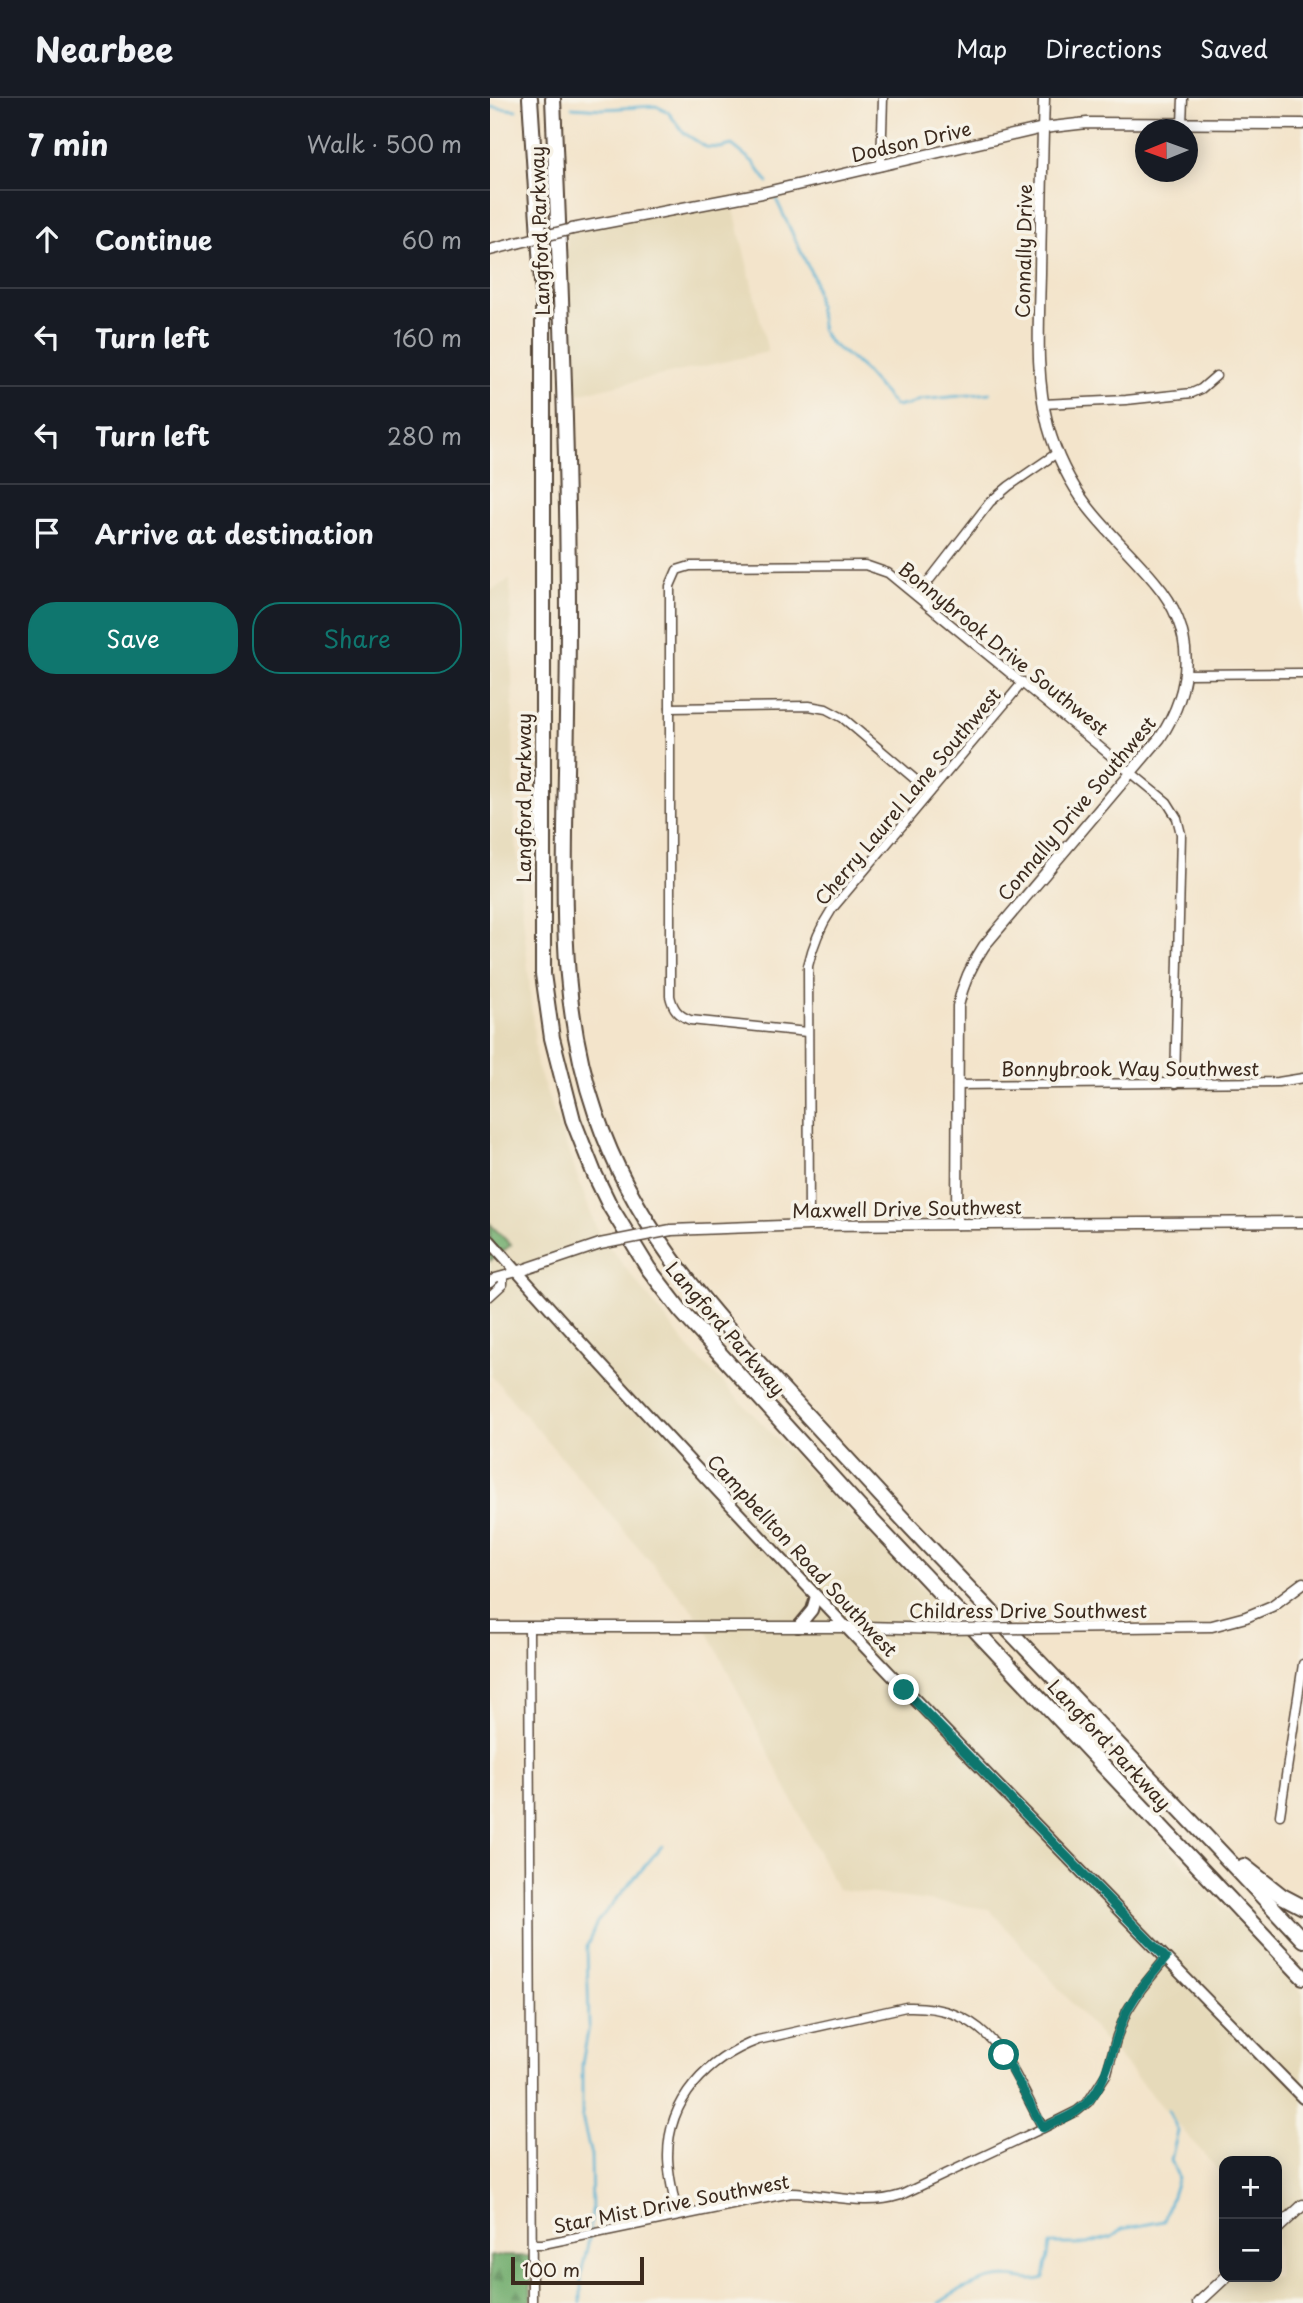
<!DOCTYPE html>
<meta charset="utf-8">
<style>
:root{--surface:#171b24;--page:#20242c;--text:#f1f3f6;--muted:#9ea1a6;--line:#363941;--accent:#0f766e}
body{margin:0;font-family:"Playpen Sans",sans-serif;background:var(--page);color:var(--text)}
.controls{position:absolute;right:21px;bottom:21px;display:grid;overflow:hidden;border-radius:14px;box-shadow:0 4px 18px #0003}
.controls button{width:63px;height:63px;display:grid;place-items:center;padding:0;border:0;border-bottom:2px solid var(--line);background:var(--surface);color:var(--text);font:35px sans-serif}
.compass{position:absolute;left:645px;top:21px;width:63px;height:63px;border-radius:50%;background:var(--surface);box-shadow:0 4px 18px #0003;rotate:269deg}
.scale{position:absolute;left:21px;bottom:18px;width:133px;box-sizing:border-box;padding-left:7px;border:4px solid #3b2a1e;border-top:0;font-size:19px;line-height:24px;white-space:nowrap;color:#3b2a1e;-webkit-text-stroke:5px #f7f3e8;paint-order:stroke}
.stop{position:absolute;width:21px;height:21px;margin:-16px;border:5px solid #0f766e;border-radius:50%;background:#fff}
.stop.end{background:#0f766e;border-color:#fff;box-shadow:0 2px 7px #0008}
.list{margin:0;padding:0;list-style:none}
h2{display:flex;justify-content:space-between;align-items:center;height:91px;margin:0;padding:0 28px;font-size:30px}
h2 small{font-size:23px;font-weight:400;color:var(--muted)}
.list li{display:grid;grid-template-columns:46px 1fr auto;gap:21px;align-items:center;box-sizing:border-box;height:98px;padding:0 28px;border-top:2px solid var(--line)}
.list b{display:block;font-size:26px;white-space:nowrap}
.list em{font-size:23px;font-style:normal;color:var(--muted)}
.actions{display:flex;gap:14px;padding:21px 28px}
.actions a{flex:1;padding:16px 0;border:2px solid var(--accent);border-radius:28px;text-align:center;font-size:24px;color:var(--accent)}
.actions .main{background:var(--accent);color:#fff}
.icon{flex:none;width:38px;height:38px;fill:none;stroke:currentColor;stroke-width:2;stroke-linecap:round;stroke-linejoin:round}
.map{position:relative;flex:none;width:813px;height:2205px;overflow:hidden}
header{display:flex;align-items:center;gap:42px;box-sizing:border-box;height:98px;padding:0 35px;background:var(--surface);border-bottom:2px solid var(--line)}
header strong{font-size:33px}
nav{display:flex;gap:38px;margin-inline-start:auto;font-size:24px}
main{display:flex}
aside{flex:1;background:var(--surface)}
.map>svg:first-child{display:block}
.built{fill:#e6daba}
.forest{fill:url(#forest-firs);stroke:#556b45;stroke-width:2}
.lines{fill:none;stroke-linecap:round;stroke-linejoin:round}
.stream{stroke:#56b1d3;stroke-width:2.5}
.minor-casing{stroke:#574638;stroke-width:11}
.tertiary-casing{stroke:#574638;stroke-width:13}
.secondary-casing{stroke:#574638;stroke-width:14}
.motorway-casing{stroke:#574638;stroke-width:18}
.minor{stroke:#fff;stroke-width:8}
.tertiary{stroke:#fff;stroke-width:10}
.secondary{stroke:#fff;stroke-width:10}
.motorway{stroke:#fff;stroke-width:14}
.tertiary-bridge-casing{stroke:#574638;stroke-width:13;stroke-linecap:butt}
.tertiary-bridge{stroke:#fff;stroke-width:10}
.route{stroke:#0f766e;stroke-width:9}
.labels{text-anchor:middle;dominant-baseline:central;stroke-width:7;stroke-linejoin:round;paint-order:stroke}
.street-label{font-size:19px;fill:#3b2a1e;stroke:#f7f3e8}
</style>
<header>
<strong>Nearbee</strong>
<nav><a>Map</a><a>Directions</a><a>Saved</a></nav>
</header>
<main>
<aside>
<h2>7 min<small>Walk · 500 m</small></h2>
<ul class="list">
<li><svg class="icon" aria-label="ahead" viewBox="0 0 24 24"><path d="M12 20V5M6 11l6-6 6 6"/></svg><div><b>Continue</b></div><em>60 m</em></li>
<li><svg class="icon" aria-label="left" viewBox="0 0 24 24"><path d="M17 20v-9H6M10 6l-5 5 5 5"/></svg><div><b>Turn left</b></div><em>160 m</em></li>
<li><svg class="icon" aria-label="left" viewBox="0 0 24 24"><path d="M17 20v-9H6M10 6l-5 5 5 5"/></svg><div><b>Turn left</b></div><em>280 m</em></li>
<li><svg class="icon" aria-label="arrive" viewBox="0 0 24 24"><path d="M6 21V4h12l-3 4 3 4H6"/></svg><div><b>Arrive at destination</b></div></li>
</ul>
<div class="actions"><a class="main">Save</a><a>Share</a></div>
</aside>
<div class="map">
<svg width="813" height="2205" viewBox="0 0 813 2205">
<defs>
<pattern id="forest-firs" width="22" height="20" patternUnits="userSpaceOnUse" patternTransform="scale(1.75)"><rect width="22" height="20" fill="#6fac6c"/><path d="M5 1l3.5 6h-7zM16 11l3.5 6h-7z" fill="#5c8c58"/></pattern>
</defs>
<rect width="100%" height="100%" fill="#f7f3e8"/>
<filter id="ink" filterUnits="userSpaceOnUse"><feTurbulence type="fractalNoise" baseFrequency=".0143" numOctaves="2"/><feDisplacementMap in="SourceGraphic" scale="14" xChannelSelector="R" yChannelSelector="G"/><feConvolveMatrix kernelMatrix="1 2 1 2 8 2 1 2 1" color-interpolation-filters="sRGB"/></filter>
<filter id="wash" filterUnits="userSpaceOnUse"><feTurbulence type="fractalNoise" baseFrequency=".00686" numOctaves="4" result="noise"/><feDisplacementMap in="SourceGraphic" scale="28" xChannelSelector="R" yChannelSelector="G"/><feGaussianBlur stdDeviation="1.57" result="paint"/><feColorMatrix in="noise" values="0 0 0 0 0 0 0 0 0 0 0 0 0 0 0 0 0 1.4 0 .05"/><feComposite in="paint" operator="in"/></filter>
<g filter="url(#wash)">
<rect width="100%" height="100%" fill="#f3e4cb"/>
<g class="built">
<polygon points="241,99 278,254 78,298 77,129"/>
<polygon points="20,481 25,731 47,968 108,1135 198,1249 607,1671 813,1896 813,2205 710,2205 738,2179 787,2179 787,2063 734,2063 734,2079 499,1811 347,1791 214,1526 0,1276 0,1163 20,1147 0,1126 0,493"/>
</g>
<g class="forest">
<polygon points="0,1126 21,1147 0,1163"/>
<rect x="0" y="2158" width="41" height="47"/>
</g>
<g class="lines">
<g class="stream">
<polyline points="0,9 26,12"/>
<polyline points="82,9 113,11 166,8 178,14 194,35 216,49 230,50 242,47 263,64 278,85"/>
<polyline points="286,101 324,181 332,233 339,244 370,268 405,308 418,307 430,302 500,295"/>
<polyline points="91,2205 91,2176 100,2137 102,2111 101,2058 92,2019 92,1966 99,1928 97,1848 107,1824 172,1748"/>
<path d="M449 2205C468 2192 491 2180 516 2179 529 2179 541 2185 554 2180L560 2146H597L622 2139 632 2131 674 2123 688 2079 681 2062 688 2033 678 2012"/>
</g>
</g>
</g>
<g filter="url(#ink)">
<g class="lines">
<g class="minor-casing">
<g id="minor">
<polyline points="692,26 693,0"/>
<polyline points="391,68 393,0"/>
<polyline points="553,306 636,302 702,295 711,291 726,278"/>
<polyline points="427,498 500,404 519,388 567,355"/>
<polyline points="696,576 813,575"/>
<polyline points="180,610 319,608 336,611 353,620 440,694"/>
<path d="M317 934 200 922C188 917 183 911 180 898V488L187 472 200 468 375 467 398 475 677 704 687 720 691 736 685 986"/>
<polyline points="467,987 788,984 813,980"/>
<path d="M319 1127 318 868C323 846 330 829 342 811L533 584"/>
<polyline points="0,1185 5,1180 27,1174"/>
<polyline points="0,1198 13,1186 13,1179"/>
<polyline points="39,1529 42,2205"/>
<polyline points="790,1717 813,1566"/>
<path d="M187 2117C184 2098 178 2078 178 2058 178 2001 218 1961 268 1942L416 1909C501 1906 519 1966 553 2030"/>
<path d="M42 2146H53L301 2095C339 2096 374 2109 411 2097L553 2030 587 2013 598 2004 617 1975 627 1938 637 1913 651 1891 676 1860"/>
</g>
</g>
<g class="tertiary-casing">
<g id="tertiary">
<polyline points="82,131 272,95 553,30 597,25 813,26"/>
<polyline points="0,152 27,145"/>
<path d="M467 1126 468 908C473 885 481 867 494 848L670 640C704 589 706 532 665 484 644 458 618 435 598 409 580 385 566 357 558 328 545 278 549 226 550 175 551 117 552 58 554 0"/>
<polyline points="181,1132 319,1127 813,1124"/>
<polyline points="27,1174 110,1146"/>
<polyline points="0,1529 375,1529 453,1531"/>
<polyline points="546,1530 722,1528 756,1519 782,1508 813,1485"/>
<polyline points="787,2131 813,2107"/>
<polyline points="708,2205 736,2179"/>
</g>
</g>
<g class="secondary-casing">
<g id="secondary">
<path d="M0 1143C262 1438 537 1719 813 2000"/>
<polyline points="308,1529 322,1512 326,1498"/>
</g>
</g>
<g class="motorway-casing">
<g id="motorway">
<polyline points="40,0 53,199 53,876 62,940 83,1022 104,1075 120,1108 158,1170 191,1213 369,1409 813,1879"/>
<path d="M63 0C70 173 78 346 78 520 78 591 76 662 75 732 74 831 73 920 106 1016 143 1125 211 1203 288 1286 324 1325 360 1364 396 1403 534 1550 676 1694 813 1842"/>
<polyline points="754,1768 792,1798 813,1809"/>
</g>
</g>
<use href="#minor" class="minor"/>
<use href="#tertiary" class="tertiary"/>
<use href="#secondary" class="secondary"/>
<use href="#motorway" class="motorway"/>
<g class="tertiary-bridge-casing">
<g id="tertiary-bridge">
<polyline points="27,145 82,131"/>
<polyline points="110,1146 181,1132"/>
<polyline points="453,1531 546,1530"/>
</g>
</g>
<use href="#tertiary-bridge" class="tertiary-bridge"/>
</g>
</g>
<g class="lines" filter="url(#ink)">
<path class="route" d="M414 1592 676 1860C662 1877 647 1893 637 1913 620 1946 621 1990 587 2013 577 2020 564 2024 553 2030L514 1957"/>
</g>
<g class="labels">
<g class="street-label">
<text transform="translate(421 43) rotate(-13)">Dodson Drive</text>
<text transform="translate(49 133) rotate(-92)">Langford Parkway</text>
<text transform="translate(533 153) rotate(-89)">Connally Drive</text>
<text transform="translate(514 550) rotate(39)">Bonnybrook Drive Southwest</text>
<text transform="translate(417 698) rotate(-50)">Cherry Laurel Lane Southwest</text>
<text transform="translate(33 700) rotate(-90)">Langford Parkway</text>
<text transform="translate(586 710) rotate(-50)">Connally Drive Southwest</text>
<text x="640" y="970">Bonnybrook Way Southwest</text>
<text transform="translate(417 1110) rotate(-1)">Maxwell Drive Southwest</text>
<text transform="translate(236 1230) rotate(49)">Langford Parkway</text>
<text transform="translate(313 1457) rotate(47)">Campbellton Road Southwest</text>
<text x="538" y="1512">Childress Drive Southwest</text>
<text transform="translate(620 1646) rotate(47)">Langford Parkway</text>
<text transform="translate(181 2105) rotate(-11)">Star Mist Drive Southwest</text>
</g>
</g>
</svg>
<div class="controls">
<button>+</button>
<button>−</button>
</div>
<svg class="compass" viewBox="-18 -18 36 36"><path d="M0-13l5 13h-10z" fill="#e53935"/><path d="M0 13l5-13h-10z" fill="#9ea1a6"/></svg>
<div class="scale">100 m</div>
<div class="stop" style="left:514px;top:1957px"></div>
<div class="stop end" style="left:414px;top:1592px"></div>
</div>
</main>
